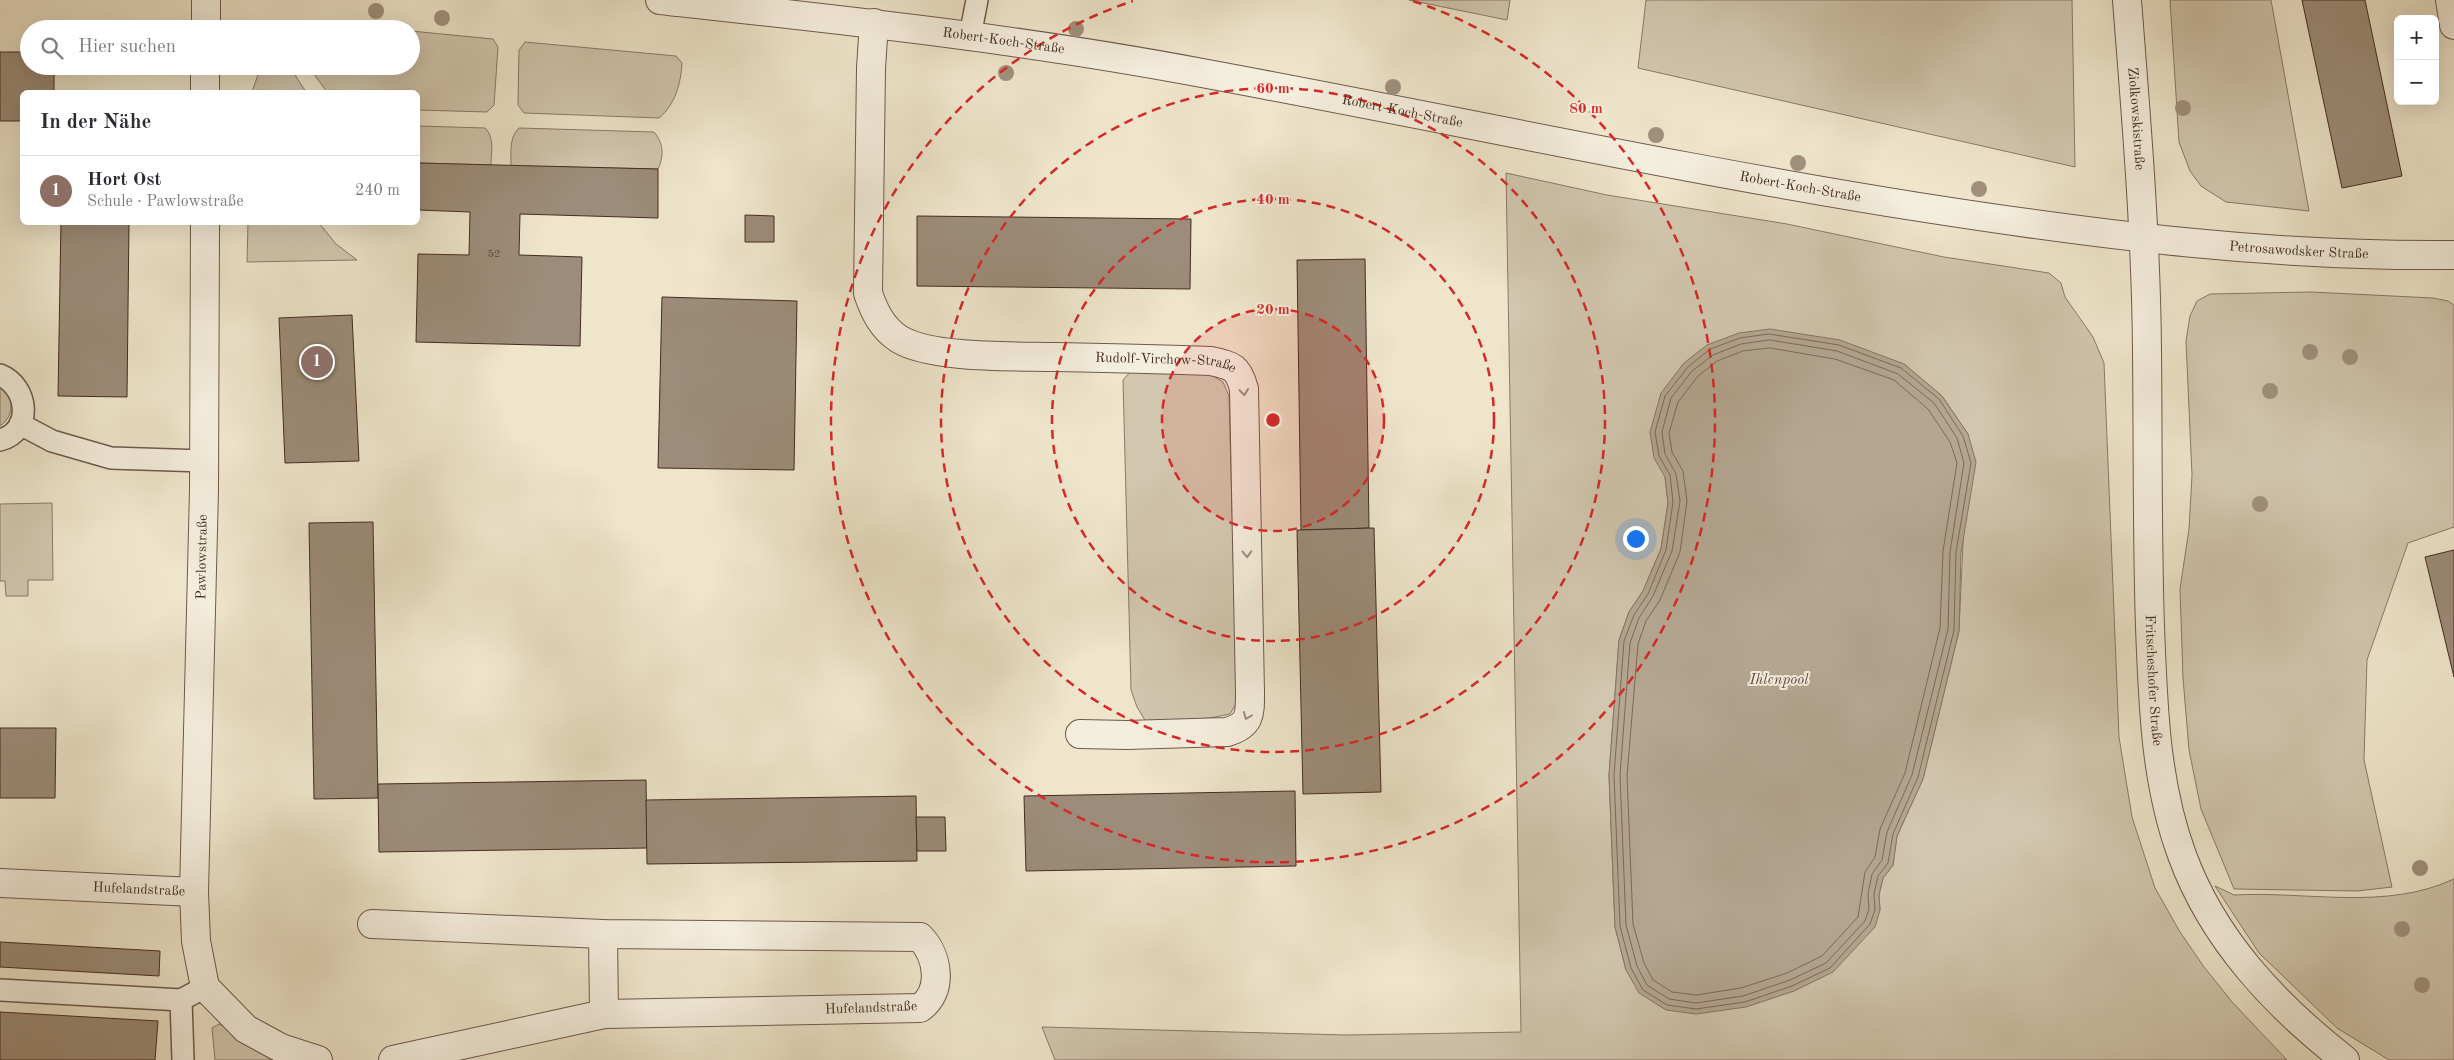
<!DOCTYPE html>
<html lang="de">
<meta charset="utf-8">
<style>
:root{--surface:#fff;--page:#f7f7f7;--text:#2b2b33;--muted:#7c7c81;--line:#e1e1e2;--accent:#111827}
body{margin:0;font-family:"Old Standard TT",serif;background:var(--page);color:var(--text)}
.controls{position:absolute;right:15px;top:15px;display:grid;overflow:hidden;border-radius:8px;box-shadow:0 5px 20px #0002}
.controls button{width:45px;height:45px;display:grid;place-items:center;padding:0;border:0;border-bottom:1px solid var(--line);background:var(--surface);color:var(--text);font:25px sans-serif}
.you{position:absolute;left:1635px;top:538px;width:18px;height:18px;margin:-12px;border:4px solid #fff;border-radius:50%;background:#1a73e8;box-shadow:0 0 0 8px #1a73e833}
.badge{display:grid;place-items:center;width:32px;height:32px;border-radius:50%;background:var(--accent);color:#fff;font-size:16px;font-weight:700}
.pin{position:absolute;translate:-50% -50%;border:2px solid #fff;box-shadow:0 1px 5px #0006}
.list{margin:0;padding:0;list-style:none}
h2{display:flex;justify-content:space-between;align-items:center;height:65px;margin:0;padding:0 20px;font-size:21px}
h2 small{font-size:16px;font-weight:400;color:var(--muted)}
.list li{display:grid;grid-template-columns:32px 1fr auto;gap:15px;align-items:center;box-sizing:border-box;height:70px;padding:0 20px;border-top:1px solid var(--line)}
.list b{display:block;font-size:19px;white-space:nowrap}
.list p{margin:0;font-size:16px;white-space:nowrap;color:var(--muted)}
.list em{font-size:16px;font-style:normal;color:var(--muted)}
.icon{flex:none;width:28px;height:28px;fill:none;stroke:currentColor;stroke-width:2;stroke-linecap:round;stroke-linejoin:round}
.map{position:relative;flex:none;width:2454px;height:1060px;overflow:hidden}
.search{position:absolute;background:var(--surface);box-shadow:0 5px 20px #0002;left:20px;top:20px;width:400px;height:55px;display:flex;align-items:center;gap:12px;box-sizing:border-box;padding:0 18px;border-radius:28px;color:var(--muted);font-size:19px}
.panel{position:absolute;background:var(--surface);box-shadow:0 5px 20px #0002;left:20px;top:90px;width:400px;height:135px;border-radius:8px}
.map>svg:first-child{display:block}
.green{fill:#d1c6ae;stroke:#8a7968;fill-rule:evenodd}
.water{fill:#b4a691;stroke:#877564}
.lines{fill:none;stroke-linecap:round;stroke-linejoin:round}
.shore{stroke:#7c6959;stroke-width:1}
.building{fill:#9c8c79;stroke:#442c21}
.lane-casing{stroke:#6e5a4c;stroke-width:24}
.street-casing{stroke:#6e5a4c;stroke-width:30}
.lane{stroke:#f4eedd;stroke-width:21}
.street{stroke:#f4eedd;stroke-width:28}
.tree{fill:#a0907d}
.oneway{stroke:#9c8d7f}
.ring{fill:none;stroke:#d62828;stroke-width:2.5;stroke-dasharray:9 6}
.labels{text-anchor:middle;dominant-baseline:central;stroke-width:4;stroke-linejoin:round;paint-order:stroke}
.number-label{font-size:11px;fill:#5a4437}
.street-label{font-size:14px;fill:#442c21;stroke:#f4eedd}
.water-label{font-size:15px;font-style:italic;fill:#604a3d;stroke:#f4eedd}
.centre{fill:#d62828;stroke:#f4eedd;stroke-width:2.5}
.ring-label{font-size:15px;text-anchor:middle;font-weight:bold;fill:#d62828;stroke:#f4eedd;stroke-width:4;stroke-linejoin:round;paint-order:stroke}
</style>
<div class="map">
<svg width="2454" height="1060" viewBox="0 0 2454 1060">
<rect width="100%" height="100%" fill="#eee5cb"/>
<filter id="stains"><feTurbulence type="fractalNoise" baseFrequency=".004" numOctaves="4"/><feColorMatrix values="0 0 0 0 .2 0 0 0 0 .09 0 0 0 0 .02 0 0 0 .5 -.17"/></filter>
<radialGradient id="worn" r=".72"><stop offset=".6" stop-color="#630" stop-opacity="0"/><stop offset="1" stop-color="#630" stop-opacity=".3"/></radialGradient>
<g class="green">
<polygon points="1409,0 1510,0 1507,20"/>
<polygon points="1646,0 2072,0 2075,167 1638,68"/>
<polygon points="2170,0 2271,0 2309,211 2226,202 2201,186 2190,171 2179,142"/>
<polygon points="306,21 386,29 296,29"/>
<polygon points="411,31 493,39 498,47 494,105 487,112 418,110 418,92 327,92 308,66 411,66"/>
<path d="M525 42 676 56 682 63C681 83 675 105 659 118L524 113 518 105 519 50Z"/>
<polygon points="261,66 289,66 306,92 252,92"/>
<path d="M418 126 485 128C495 138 491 152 491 165L418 163Z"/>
<path d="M519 128 654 132C664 144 664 156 658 169L511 166C511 153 509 137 519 128Z"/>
<path d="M1506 173 1607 195 1787 224 1944 257 2049 273 2061 283 2065 297 2093 337 2104 363 2119 737 2132 817 2155 888 2180 932 2204 967 2233 1003 2287 1060H1055L1042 1027 1346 1035 1521 1032ZM1904 364 1942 396 1968 434 1959 631 1923 779 1897 836 1893 865 1883 878 1879 895 1880 910 1626 970 1615 927 1609 775 1619 640 1629 612 1643 591 1661 549 1668 503 1665 477Z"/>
<polygon points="248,223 319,223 336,244 357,260 247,262"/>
<polygon points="2311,292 2433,298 2448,301 2454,305 2454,527 2408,543 2367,660 2364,760 2392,887 2357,891 2234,889 2201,809 2189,750 2183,678 2180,589 2189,529 2192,475 2186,341 2190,316 2197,301 2210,294"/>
<polygon points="1131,371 1210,374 1223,382 1229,396 1237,702 1230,714 1210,718 1146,722 1137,707 1131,690 1123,380"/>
<path d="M0 388C15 397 14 417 0 426Z"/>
<polygon points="52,503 53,580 28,580 28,596 6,596 5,581 0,581 0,504"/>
<path d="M2454 879V1060H2389L2337 1028 2259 953 2215 886 2234 895C2307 891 2385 911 2454 879Z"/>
<polygon points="219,1024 226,1027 245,1044 272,1060 215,1060 212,1028"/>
</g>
<polygon class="water" points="1770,329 1840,340 1904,364 1942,396 1968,434 1976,462 1961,553 1959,631 1923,779 1897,836 1893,865 1883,878 1879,895 1880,910 1875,927 1833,972 1794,991 1746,1007 1696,1014 1666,1010 1639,993 1626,970 1615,927 1609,775 1619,640 1629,612 1643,591 1661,549 1668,503 1665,477 1654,458 1650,432 1661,393 1684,363 1707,345 1739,333"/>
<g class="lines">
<g class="shore">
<polygon points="1769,334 1839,345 1901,368 1939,399 1963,436 1971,463 1956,552 1954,630 1918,777 1893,834 1888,863 1878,876 1874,894 1875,910 1870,924 1830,968 1792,986 1745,1002 1696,1009 1667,1005 1643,990 1631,968 1620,926 1614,775 1624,641 1634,615 1648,594 1666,550 1673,502 1670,475 1659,456 1655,432 1665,396 1688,367 1710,349 1740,338"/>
<polygon points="1770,340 1837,351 1898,374 1934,403 1957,438 1964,463 1950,552 1948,629 1912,775 1887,832 1882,860 1872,874 1868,894 1869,909 1865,921 1826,963 1790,980 1743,996 1696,1003 1669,999 1647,985 1637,966 1626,925 1620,775 1630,643 1639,618 1653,596 1672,551 1680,501 1676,474 1665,454 1662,432 1671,398 1692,371 1713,355 1741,344"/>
<polygon points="1770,348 1835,359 1894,380 1928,409 1950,442 1957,463 1943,551 1940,628 1905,773 1880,829 1875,857 1865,872 1858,917 1822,956 1787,973 1741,988 1696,995 1672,992 1653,980 1644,963 1633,924 1627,776 1638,644 1646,621 1660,600 1680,552 1687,501 1683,471 1672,452 1669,433 1678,402 1698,376 1717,361 1743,351"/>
</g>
</g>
<g class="building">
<polygon points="2302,0 2365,0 2402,176 2342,188"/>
<polygon points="0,52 29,52 29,66 54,66 54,92 22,92 22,121 0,121"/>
<polygon points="418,163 658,169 658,218 520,214 519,255 582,257 580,346 416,342 418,254 469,255 470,212 418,210"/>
<polygon points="745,215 774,216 774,242 745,242"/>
<polygon points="917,216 1191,219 1190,289 917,286"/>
<polygon points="61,222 129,222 127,397 58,396"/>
<polygon points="1365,259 1369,528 1301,530 1297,260"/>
<polygon points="662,297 797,301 794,470 658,468"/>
<polygon points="352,315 359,461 285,463 279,318"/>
<polygon points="373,522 378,798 314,799 309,523"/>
<polygon points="1374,528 1381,792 1303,794 1297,530"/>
<polygon points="2454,550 2454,677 2425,557"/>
<polygon points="0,728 56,728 55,798 0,798"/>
<polygon points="646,780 647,848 379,852 378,784"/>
<polygon points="1295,791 1296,866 1026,871 1024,796"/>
<polygon points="916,796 917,861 647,864 646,800"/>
<polygon points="916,817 945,817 946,851 917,851"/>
<polygon points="0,942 160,951 159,976 0,967"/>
<polygon points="0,1012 158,1021 155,1060 0,1060"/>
</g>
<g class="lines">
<g class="lane-casing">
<g id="lane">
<polyline points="970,36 977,0"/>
<path d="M0 375C28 386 34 431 0 440"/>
<polyline points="20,424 52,441 111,458 204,461"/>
<polyline points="0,990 181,1000"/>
<polyline points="183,1060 181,1000 194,993"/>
</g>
</g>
<g class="street-casing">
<g id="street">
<path id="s1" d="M660 0C842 20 1023 39 1202 73 1441 117 1679 169 1919 207 2098 235 2273 257 2454 255"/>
<path id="s2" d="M2127 0C2136 116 2146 233 2147 350 2148 442 2147 535 2150 627 2153 704 2155 782 2182 855 2213 940 2275 1005 2345 1060"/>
<polyline points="2450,0 2454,25"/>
<path id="s3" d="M874 23 871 68 868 293C874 311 882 328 899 339 932 359 1016 356 1056 357 1108 358 1159 359 1211 361 1233 366 1238 367 1244 389L1250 692C1250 714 1251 725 1227 732L1127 735 1080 734"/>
<polyline points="206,29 206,0"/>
<polyline points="205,92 205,66"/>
<polyline points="205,222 204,490 194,892 196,941 205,987 246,1029 281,1048 318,1060"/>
<path id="s4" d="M0 883 194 892"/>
<path d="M372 924 603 934 920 937C938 956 944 991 920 1008L604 1014 393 1060"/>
<polyline points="603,934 604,1014"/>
</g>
</g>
<use href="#lane" class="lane"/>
<use href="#street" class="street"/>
</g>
<g class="tree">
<circle cx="376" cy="11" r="8"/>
<circle cx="442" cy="18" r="8"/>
<circle cx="1076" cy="29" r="8"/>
<circle cx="1006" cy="73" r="8"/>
<circle cx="1393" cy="87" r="8"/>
<circle cx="2183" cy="108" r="8"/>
<circle cx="1656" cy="135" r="8"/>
<circle cx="1798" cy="163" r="8"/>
<circle cx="1979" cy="189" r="8"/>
<circle cx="2310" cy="352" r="8"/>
<circle cx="2350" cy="357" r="8"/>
<circle cx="2270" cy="391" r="8"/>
<circle cx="2260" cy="504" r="8"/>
<circle cx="2420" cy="868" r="8"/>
<circle cx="2402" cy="929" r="8"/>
<circle cx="2422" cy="985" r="8"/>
</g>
<defs><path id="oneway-chevron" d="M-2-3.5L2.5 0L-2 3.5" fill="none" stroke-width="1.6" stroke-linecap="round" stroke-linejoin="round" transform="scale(1.25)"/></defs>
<g class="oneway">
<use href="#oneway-chevron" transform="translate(1244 392) rotate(84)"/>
<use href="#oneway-chevron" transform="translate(1247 554) rotate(89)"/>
<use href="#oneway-chevron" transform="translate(1247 716) rotate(112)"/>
</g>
<circle cx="1273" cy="420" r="111" fill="#d62828" fill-opacity=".12"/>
<g class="ring">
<circle cx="1273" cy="420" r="111"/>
<circle cx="1273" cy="420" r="221"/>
<circle cx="1273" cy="420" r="332"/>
<path d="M1413 1A442 442 0 1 1 1133 1"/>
</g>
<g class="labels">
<g class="number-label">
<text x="494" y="254">52</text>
</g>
<g class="street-label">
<text stroke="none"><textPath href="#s1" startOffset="346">Robert-Koch-Straße</textPath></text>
<text stroke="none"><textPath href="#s1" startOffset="751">Robert-Koch-Straße</textPath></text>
<text stroke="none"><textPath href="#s2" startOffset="119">Ziolkowskistraße</textPath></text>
<text stroke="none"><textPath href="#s1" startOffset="1156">Robert-Koch-Straße</textPath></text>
<text stroke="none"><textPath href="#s1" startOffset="1659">Petrosawodsker Straße</textPath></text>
<text stroke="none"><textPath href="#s3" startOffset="596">Rudolf-Virchow-Straße</textPath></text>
<text transform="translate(202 557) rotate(-89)">Pawlowstraße</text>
<text stroke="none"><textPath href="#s2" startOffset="681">Fritscheshofer Straße</textPath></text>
<text stroke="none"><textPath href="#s4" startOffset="139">Hufelandstraße</textPath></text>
<text transform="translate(871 1008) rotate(-2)">Hufelandstraße</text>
</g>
<g class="water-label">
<text x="1779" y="680">Ihlenpool</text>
</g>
</g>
<circle cx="1273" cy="420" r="8" class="centre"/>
<g class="ring-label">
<text x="1273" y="93">60 m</text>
<text x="1586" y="113">80 m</text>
<text x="1273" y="204">40 m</text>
<text x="1273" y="314">20 m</text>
</g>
<rect width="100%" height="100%" filter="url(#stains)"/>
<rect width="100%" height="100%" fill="url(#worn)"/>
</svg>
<div class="controls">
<button>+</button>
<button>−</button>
</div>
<div class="you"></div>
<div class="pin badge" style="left:317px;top:362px;background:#8d6e63">1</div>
<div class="search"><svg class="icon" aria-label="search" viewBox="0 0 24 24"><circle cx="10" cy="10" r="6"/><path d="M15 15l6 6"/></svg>Hier suchen</div>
<section class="panel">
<h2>In der Nähe<small></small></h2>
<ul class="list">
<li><span class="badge" style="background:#8d6e63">1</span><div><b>Hort Ost</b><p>Schule · Pawlowstraße</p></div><em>240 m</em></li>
</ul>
</section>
</div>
